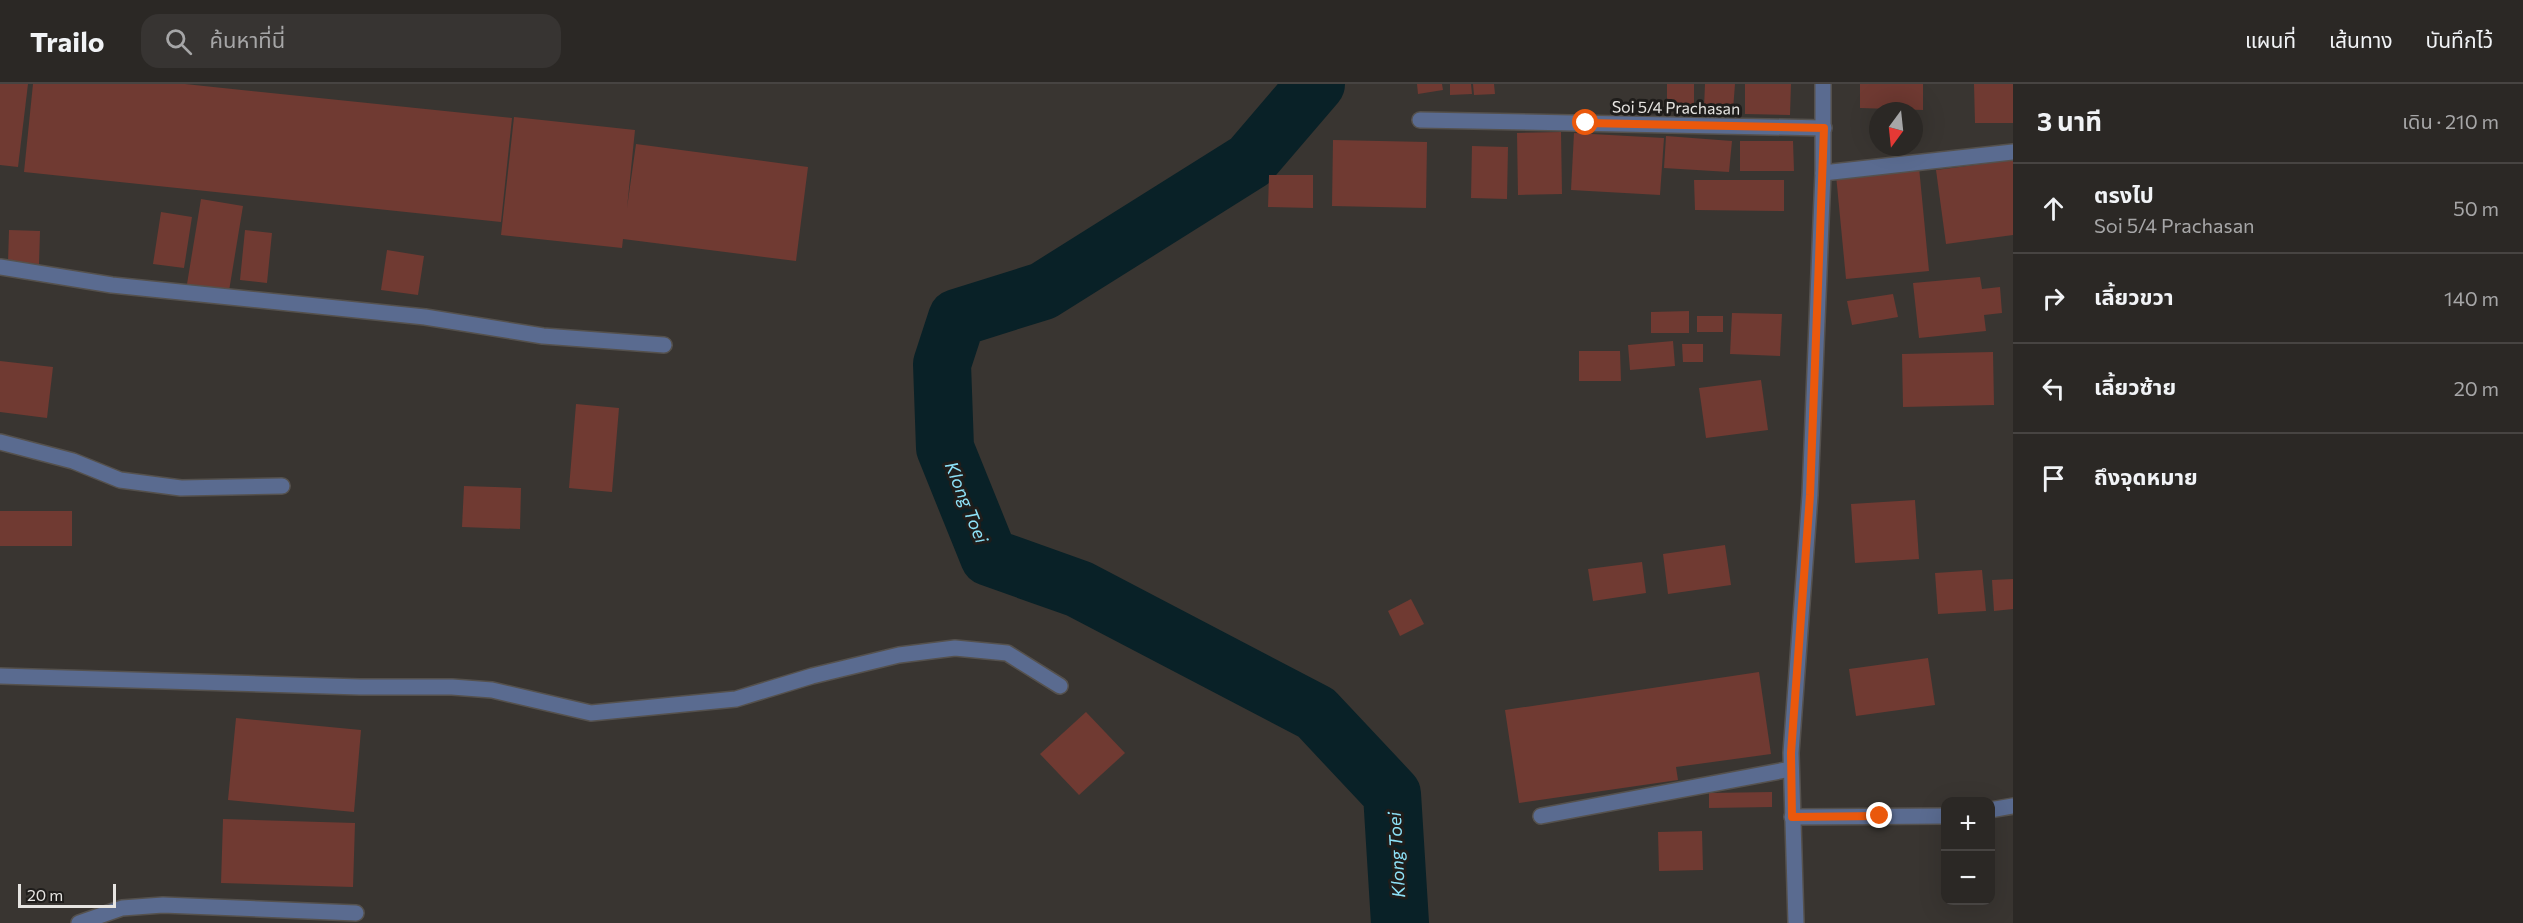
<!DOCTYPE html>
<html lang="th">
<meta charset="utf-8">
<style>
:root{--surface:#2b2825;--page:#373432;--text:#f1f3f6;--muted:#a6a6a7;--line:#474442}
body{margin:0;font-family:Commissioner,"Noto Sans Thai",sans-serif;background:var(--page);color:var(--text)}
.controls{position:absolute;right:18px;bottom:18px;display:grid;overflow:hidden;border-radius:12px;box-shadow:0 6px 24px #0002}
.controls button{width:54px;height:54px;display:grid;place-items:center;padding:0;border:0;border-bottom:2px solid var(--line);background:var(--surface);color:var(--text);font:30px sans-serif}
.compass{position:absolute;left:1869px;top:18px;width:54px;height:54px;border-radius:50%;background:var(--surface);box-shadow:0 6px 24px #0002;rotate:195deg}
.scale{position:absolute;left:18px;bottom:15px;width:98px;box-sizing:border-box;padding-left:6px;border:3px solid #e6e4e1;border-top:0;font-size:16px;line-height:21px;white-space:nowrap;color:#e6e4e1;-webkit-text-stroke:4px #1f1d1b;paint-order:stroke}
.stop{position:absolute;width:18px;height:18px;margin:-14px;border:4px solid #ea580c;border-radius:50%;background:#fff}
.stop.end{background:#ea580c;border-color:#fff;box-shadow:0 2px 6px #0008}
.list{margin:0;padding:0;list-style:none}
h2{display:flex;justify-content:space-between;align-items:center;height:78px;margin:0;padding:0 24px;font-size:26px}
h2 small{font-size:20px;font-weight:400;color:var(--muted)}
.list li{display:grid;grid-template-columns:39px 1fr auto;gap:18px;align-items:center;box-sizing:border-box;height:90px;padding:0 24px;border-top:2px solid var(--line)}
.list b{display:block;font-size:22px;white-space:nowrap}
.list p{margin:0;font-size:20px;white-space:nowrap;color:var(--muted)}
.list em{font-size:20px;font-style:normal;color:var(--muted)}
.icon{flex:none;width:33px;height:33px;fill:none;stroke:currentColor;stroke-width:2;stroke-linecap:round;stroke-linejoin:round}
.map{position:relative;flex:none;width:2013px;height:839px;overflow:hidden}
header{display:flex;align-items:center;gap:36px;box-sizing:border-box;height:84px;padding:0 30px;background:var(--surface);border-bottom:2px solid var(--line)}
header strong{font-size:28px}
nav{display:flex;gap:33px;margin-inline-start:auto;font-size:21px}
.search{width:420px;height:54px;background:var(--page);display:flex;align-items:center;gap:15px;box-sizing:border-box;padding:0 21px;border-radius:18px;color:var(--muted);font-size:22px}
main{display:flex}
aside{flex:1;background:var(--surface)}
.map>svg:first-child{display:block}
.lines{fill:none;stroke-linecap:round;stroke-linejoin:round}
.river{stroke:#092127;stroke-width:58}
.building{fill:#703a32}
.service-casing{stroke:#55514d;stroke-width:18}
.minor-casing{stroke:#55514d;stroke-width:18}
.tertiary-casing{stroke:#55514d;stroke-width:18}
.service{stroke:#5a6b90;stroke-width:15}
.minor{stroke:#5a6b90;stroke-width:15}
.tertiary{stroke:#5a6b90;stroke-width:15}
.route{stroke:#ea580c;stroke-width:8}
.labels{text-anchor:middle;dominant-baseline:central;stroke-width:6;stroke-linejoin:round;paint-order:stroke}
.street-label{font-size:16px;fill:#e6e4e1;stroke:#1f1d1b}
.water-label{font-size:18px;font-style:italic;fill:#8ee2f8;stroke:#1f1d1b}
</style>
<header>
<strong>Trailo</strong>
<div class="search"><svg class="icon" aria-label="search" viewBox="0 0 24 24"><circle cx="10" cy="10" r="6"/><path d="M15 15l6 6"/></svg>ค้นหาที่นี่</div>
<nav><a>แผนที่</a><a>เส้นทาง</a><a>บันทึกไว้</a></nav>
</header>
<main>
<div class="map">
<svg width="2013" height="839" viewBox="0 0 2013 839">
<rect width="100%" height="100%" fill="#393531"/>
<g class="lines">
<polyline class="river" points="1316,0 1250,77 1043,207 957,234 942,280 945,364 989,473 1079,505 1316,629 1392,710 1400,839"/>
</g>
<g class="building">
<polygon points="0,0 28,0 18,83 0,81"/>
<polygon points="33,0 185,0 512,34 501,138 24,88"/>
<polygon points="1417,0 1442,0 1443,6 1418,10"/>
<polygon points="1450,0 1471,0 1472,10 1450,11"/>
<polygon points="1473,0 1494,0 1495,10 1474,11"/>
<rect x="1667" y="0" width="27" height="24"/>
<polygon points="1705,0 1735,0 1733,26 1704,24"/>
<polygon points="1745,0 1791,0 1790,31 1745,30"/>
<polygon points="1860,0 1923,0 1923,26 1860,24"/>
<polygon points="1974,0 2013,0 2013,39 1975,39"/>
<polygon points="514,33 635,46 627,124 636,60 808,83 796,177 623,155 622,164 501,151"/>
<polygon points="1561,48 1562,110 1518,111 1517,49"/>
<polygon points="1574,49 1664,54 1660,111 1571,106"/>
<polygon points="1666,52 1732,57 1729,88 1664,84"/>
<polygon points="1333,56 1427,58 1426,124 1332,122"/>
<polygon points="1740,57 1793,57 1794,87 1740,87"/>
<polygon points="1472,62 1508,63 1507,115 1471,114"/>
<polygon points="2013,76 2013,151 1946,160 1936,86"/>
<polygon points="1919,83 1929,187 1846,195 1836,91"/>
<polygon points="1269,91 1313,91 1313,124 1268,123"/>
<polygon points="1694,96 1784,96 1784,127 1695,126"/>
<polygon points="201,115 243,122 229,207 187,200"/>
<polygon points="161,128 192,133 184,184 153,180"/>
<polygon points="9,146 40,147 39,180 8,179"/>
<polygon points="245,146 272,149 267,199 240,196"/>
<polygon points="387,166 424,172 418,211 381,206"/>
<polygon points="1980,193 1982,205 2000,203 2002,229 1984,231 1986,247 1919,254 1913,199"/>
<polygon points="1893,210 1898,233 1852,241 1847,217"/>
<polygon points="1689,227 1689,249 1651,249 1651,228"/>
<polygon points="1732,229 1782,230 1780,272 1730,270"/>
<rect x="1697" y="232" width="26" height="16"/>
<polygon points="1673,257 1675,282 1630,286 1628,261"/>
<polygon points="1682,260 1703,260 1703,278 1683,278"/>
<polygon points="1579,267 1620,267 1621,297 1579,297"/>
<polygon points="1993,268 1994,321 1903,323 1902,270"/>
<polygon points="0,277 53,283 47,334 0,328"/>
<polygon points="1761,296 1768,346 1706,354 1699,304"/>
<polygon points="576,320 619,324 612,408 569,404"/>
<polygon points="464,402 521,404 520,445 462,443"/>
<polygon points="1915,416 1919,475 1855,479 1851,420"/>
<rect x="0" y="427" width="72" height="35"/>
<polygon points="1725,461 1731,501 1668,510 1663,470"/>
<polygon points="1642,478 1646,509 1593,517 1588,485"/>
<polygon points="1982,486 1986,527 1938,530 1935,489"/>
<polygon points="2013,495 2013,525 1994,527 1992,496"/>
<polygon points="1411,515 1424,540 1400,552 1388,527"/>
<polygon points="1928,574 1935,621 1856,632 1849,585"/>
<polygon points="1759,588 1771,670 1676,683 1678,696 1519,719 1505,626"/>
<polygon points="1086,628 1125,669 1079,711 1040,670"/>
<polygon points="236,634 361,646 354,728 228,716"/>
<polygon points="1772,708 1772,723 1709,724 1709,709"/>
<polygon points="223,735 355,739 353,803 221,799"/>
<polygon points="1702,747 1703,786 1659,787 1658,748"/>
</g>
<g class="lines">
<g class="service-casing">
<polyline id="service" points="1541,732 1791,685"/>
</g>
<g class="minor-casing">
<g id="minor">
<polyline points="1420,36 1824,44"/>
<polyline points="1823,89 2013,68"/>
<polyline points="0,183 112,201 425,233 543,252 664,261"/>
<polyline points="0,358 73,377 120,396 181,404 282,402"/>
<polyline points="0,592 360,603 452,603 492,606 591,629 736,615 812,592 899,571 955,564 1007,569 1060,602"/>
<polyline points="1990,726 2013,722"/>
<polyline points="1792,733 1946,732"/>
<polyline points="79,839 122,824 163,821 356,829"/>
</g>
</g>
<g class="tertiary-casing">
<polyline id="tertiary" points="1796,839 1791,669 1810,411 1823,89 1823,0"/>
</g>
<use href="#service" class="service"/>
<use href="#minor" class="minor"/>
<use href="#tertiary" class="tertiary"/>
</g>
<g class="lines">
<polyline class="route" points="1586,39 1824,44 1810,411 1791,669 1792,733 1880,732"/>
</g>
<g class="labels">
<g class="street-label">
<text transform="translate(1676 23) rotate(1)">Soi 5/4 Prachasan</text>
</g>
<g class="water-label">
<text transform="translate(967 418) rotate(68)">Klong Toei</text>
<text transform="translate(1396 771) rotate(-93)">Klong Toei</text>
</g>
</g>
</svg>
<div class="controls">
<button>+</button>
<button>−</button>
</div>
<svg class="compass" viewBox="-18 -18 36 36"><path d="M0-13l5 13h-10z" fill="#e53935"/><path d="M0 13l5-13h-10z" fill="#a6a6a7"/></svg>
<div class="scale">20 m</div>
<div class="stop" style="left:1586px;top:39px"></div>
<div class="stop end" style="left:1880px;top:732px"></div>
</div>
<aside>
<h2>3 นาที<small>เดิน · 210 m</small></h2>
<ul class="list">
<li><svg class="icon" aria-label="ahead" viewBox="0 0 24 24"><path d="M12 20V5M6 11l6-6 6 6"/></svg><div><b>ตรงไป</b><p>Soi 5/4 Prachasan</p></div><em>50 m</em></li>
<li><svg class="icon" aria-label="right" viewBox="0 0 24 24"><path d="M7 20v-9h11M14 6l5 5-5 5"/></svg><div><b>เลี้ยวขวา</b></div><em>140 m</em></li>
<li><svg class="icon" aria-label="left" viewBox="0 0 24 24"><path d="M17 20v-9H6M10 6l-5 5 5 5"/></svg><div><b>เลี้ยวซ้าย</b></div><em>20 m</em></li>
<li><svg class="icon" aria-label="arrive" viewBox="0 0 24 24"><path d="M6 21V4h12l-3 4 3 4H6"/></svg><div><b>ถึงจุดหมาย</b></div></li>
</ul>
</aside>
</main>
